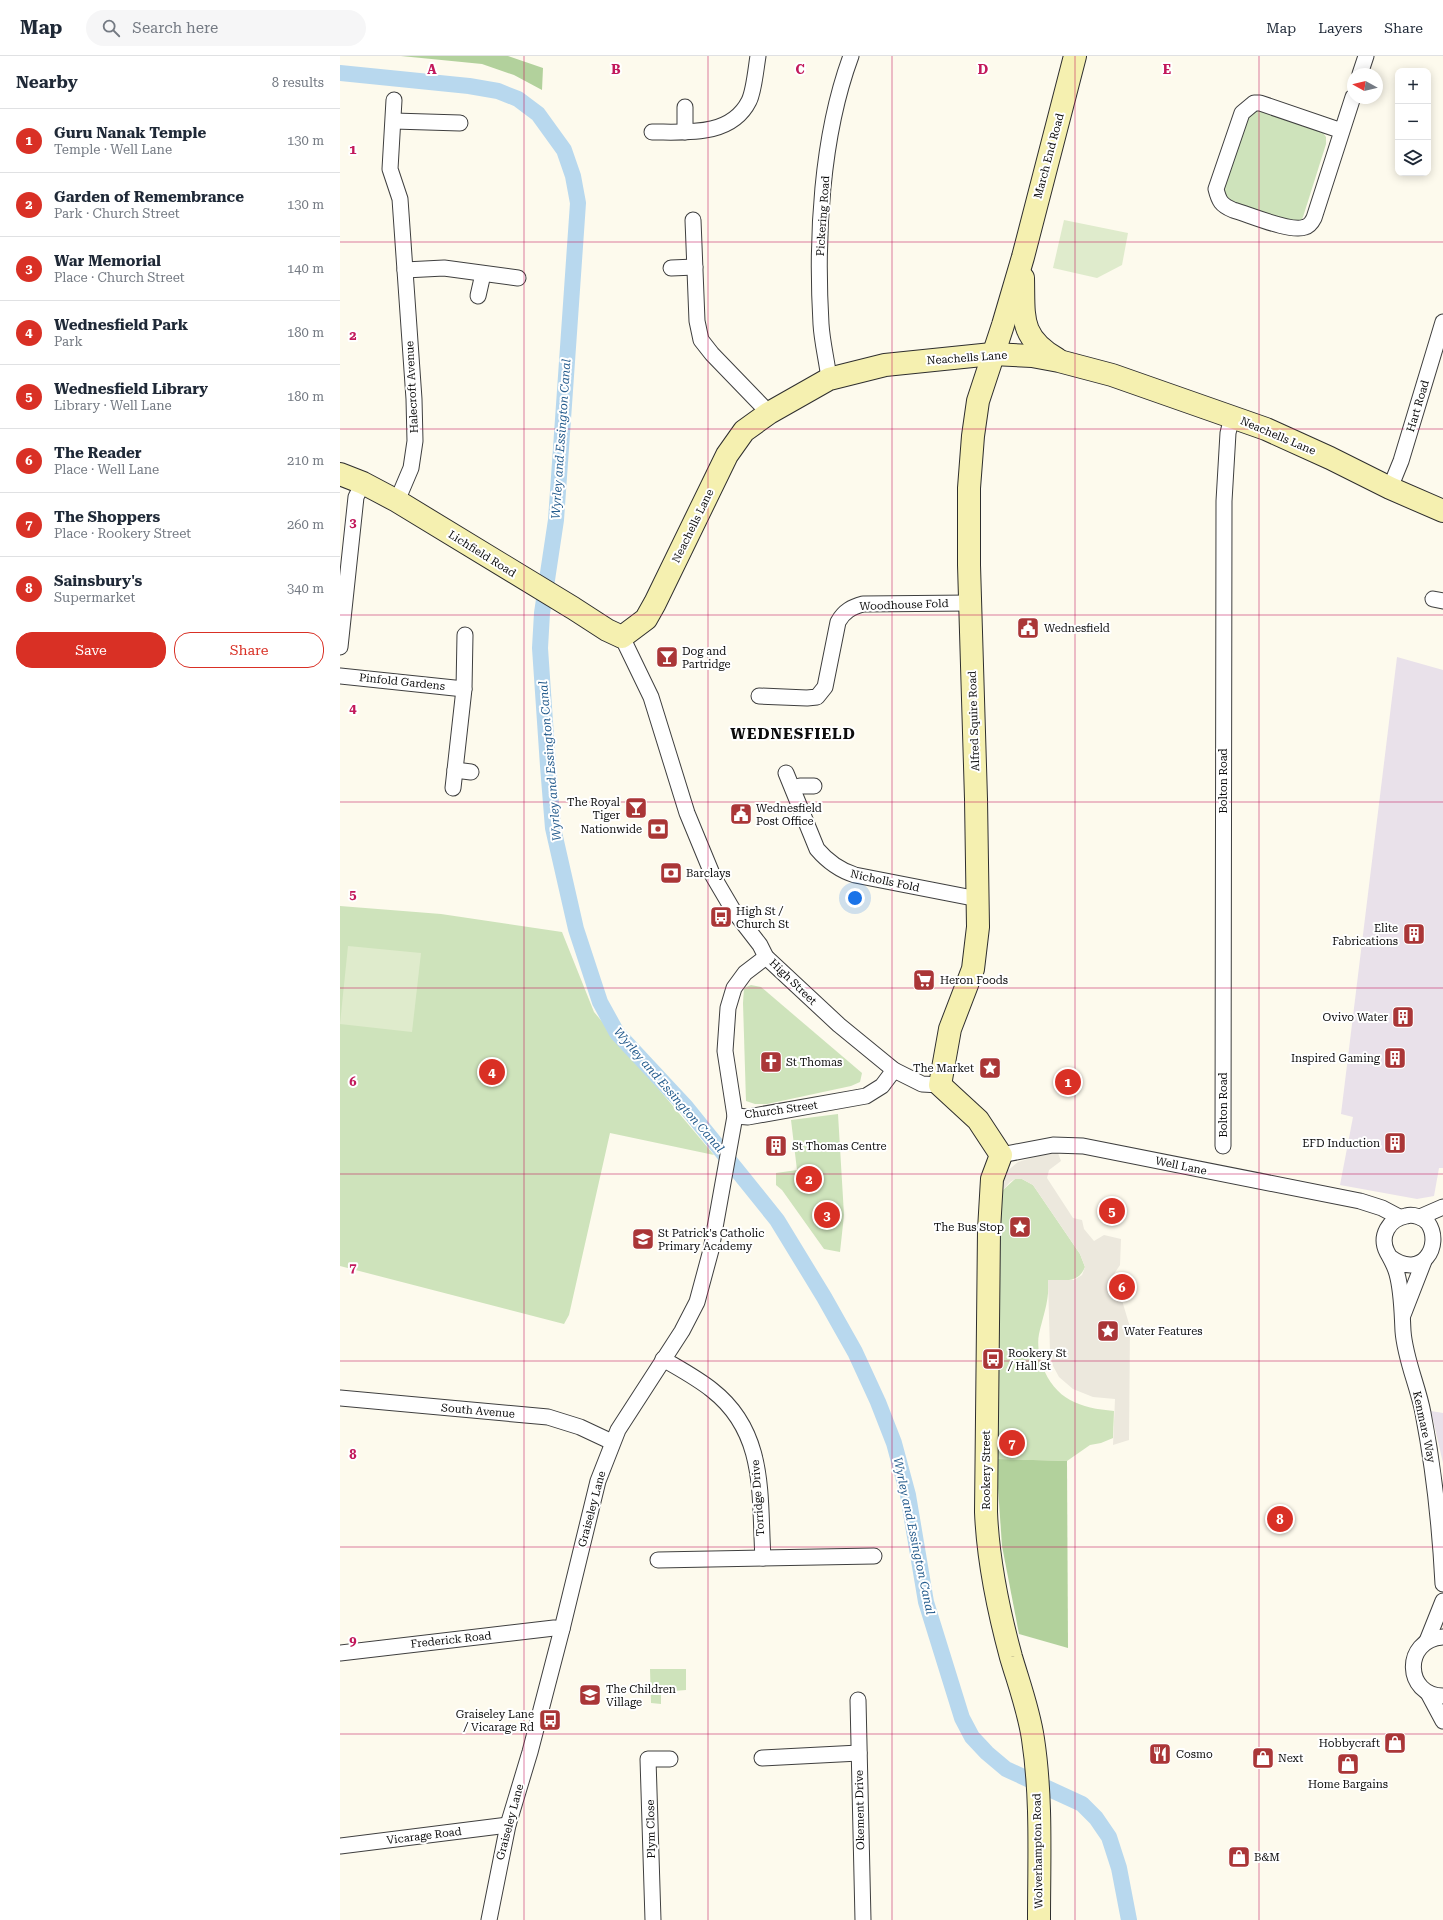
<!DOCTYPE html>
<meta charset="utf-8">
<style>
:root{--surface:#fff;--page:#f6f6f7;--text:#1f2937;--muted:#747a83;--line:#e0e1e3;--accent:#d93025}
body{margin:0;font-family:"Roboto Serif",serif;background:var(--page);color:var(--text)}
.controls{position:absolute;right:12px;top:12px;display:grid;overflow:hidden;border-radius:8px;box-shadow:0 2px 10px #0003}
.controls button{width:36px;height:36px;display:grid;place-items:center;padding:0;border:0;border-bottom:1px solid var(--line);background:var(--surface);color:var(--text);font:20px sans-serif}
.compass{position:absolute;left:1007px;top:12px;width:36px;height:36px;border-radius:50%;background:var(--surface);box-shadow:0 2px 10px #0003;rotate:278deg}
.you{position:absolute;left:515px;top:842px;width:14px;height:14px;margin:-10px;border:3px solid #fff;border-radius:50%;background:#1a73e8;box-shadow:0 0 0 6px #1a73e833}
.badge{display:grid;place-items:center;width:26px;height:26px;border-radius:50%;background:var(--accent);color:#fff;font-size:13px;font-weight:700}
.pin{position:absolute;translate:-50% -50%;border:2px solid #fff;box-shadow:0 1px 4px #0006}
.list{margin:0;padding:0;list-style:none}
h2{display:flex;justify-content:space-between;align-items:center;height:52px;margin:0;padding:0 16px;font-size:17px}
h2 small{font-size:13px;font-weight:400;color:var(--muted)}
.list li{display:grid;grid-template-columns:26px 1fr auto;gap:12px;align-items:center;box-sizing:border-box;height:64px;padding:0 16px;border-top:1px solid var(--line)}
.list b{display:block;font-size:15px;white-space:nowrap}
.list p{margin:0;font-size:13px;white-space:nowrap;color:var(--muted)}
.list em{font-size:13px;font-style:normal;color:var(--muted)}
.actions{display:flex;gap:8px;padding:12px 16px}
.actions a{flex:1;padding:9px 0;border:1px solid var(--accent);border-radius:16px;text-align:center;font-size:14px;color:var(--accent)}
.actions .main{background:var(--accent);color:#fff}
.icon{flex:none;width:22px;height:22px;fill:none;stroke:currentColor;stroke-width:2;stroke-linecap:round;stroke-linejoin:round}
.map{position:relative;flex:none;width:1103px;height:1864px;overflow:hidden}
header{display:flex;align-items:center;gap:24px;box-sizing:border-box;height:56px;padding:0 20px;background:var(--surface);border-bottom:1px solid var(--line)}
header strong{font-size:19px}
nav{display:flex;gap:22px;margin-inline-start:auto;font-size:14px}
.search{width:280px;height:36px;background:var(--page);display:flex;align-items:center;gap:10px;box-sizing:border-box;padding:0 14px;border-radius:22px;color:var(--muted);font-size:15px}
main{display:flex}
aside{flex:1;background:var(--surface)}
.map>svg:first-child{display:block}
.industrial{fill:#e9e1ea}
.green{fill:#cee3bb}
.forest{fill:#b2d19c}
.pitch{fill:#dfebcc}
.plaza{fill:#ece8dd}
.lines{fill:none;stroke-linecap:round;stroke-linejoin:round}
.canal{stroke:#b8d8ee;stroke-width:16}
.street-casing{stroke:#3f3f3f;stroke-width:17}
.secondary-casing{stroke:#2e2e2e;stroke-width:24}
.street{stroke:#fff;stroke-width:15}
.secondary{stroke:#f5f0b0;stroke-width:22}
.grid{fill:none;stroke:#c2185b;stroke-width:1;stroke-opacity:0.55}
.labels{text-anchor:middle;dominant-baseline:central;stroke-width:4;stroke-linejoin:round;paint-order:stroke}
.street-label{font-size:11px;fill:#0c0c0c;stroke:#fff}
.poi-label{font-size:11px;fill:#0c0c0c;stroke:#fff;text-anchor:start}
.water-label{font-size:12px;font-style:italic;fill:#255c8d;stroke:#fff}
.district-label{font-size:15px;font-weight:bold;letter-spacing:1px;fill:#0c0c0c;stroke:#fff}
.grid-label{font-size:13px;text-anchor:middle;font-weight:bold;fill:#c2185b;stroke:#fff;stroke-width:4;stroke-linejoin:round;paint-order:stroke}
</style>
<header>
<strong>Map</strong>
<div class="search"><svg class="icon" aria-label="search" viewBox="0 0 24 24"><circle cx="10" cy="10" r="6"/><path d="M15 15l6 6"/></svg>Search here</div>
<nav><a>Map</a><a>Layers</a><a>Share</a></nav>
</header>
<main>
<aside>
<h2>Nearby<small>8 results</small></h2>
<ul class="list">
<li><span class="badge">1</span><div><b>Guru Nanak Temple</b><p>Temple · Well Lane</p></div><em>130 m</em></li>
<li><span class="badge">2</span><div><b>Garden of Remembrance</b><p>Park · Church Street</p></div><em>130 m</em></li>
<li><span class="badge">3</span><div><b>War Memorial</b><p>Place · Church Street</p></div><em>140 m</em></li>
<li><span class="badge">4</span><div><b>Wednesfield Park</b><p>Park</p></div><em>180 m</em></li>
<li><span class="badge">5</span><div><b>Wednesfield Library</b><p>Library · Well Lane</p></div><em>180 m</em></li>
<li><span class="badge">6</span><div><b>The Reader</b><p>Place · Well Lane</p></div><em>210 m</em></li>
<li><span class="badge">7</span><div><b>The Shoppers</b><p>Place · Rookery Street</p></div><em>260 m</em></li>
<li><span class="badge">8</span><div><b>Sainsbury's</b><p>Supermarket</p></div><em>340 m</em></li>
</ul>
<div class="actions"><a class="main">Save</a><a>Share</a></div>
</aside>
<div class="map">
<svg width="1103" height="1864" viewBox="0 0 1103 1864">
<rect width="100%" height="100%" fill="#fdfaed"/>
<g class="industrial">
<polygon points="1057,601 1103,614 1103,1112 1099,1112 1094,1140 1077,1143 1000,1129 1013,1061 1001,1058"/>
<polygon points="1091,1355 1103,1357 1103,1407"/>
</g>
<g class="green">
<polygon points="919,54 982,75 986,81 986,88 963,161 960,166 950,165 886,144 883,132 908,58"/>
<polygon points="0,850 101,858 222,876 254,956 374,1099 270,1077 229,1259 224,1268 0,1210"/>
<polygon points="411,929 421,931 522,1017 520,1026 511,1030 427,1048 415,1048 406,1045 403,947 404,932"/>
<polygon points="498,1058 504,1159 500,1196 484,1193 442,1134 436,1129 436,1117 457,1114 451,1064"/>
<path d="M675 1123H682L693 1129 740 1198 745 1211C738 1228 724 1224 708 1224 710 1243 703 1260 699 1278 697 1288 699 1299 702 1309 715 1344 740 1352 774 1355L773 1382 761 1387 750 1389 727 1405 656 1403 659 1163 663 1134Z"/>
<polygon points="310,1613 346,1613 346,1634 321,1636 321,1648 311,1647"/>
</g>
<g class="forest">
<polygon points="61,0 168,0 203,12 202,34 174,19 142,8"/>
<polygon points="656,1403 727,1405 728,1592 679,1578 662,1490"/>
</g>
<g class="pitch">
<polygon points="724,164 788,177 782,209 757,222 713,212"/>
<polygon points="8,890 81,897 72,976 0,968"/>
</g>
<polygon class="plaza" points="718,1097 721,1105 709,1114 707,1122 733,1162 742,1164 744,1173 754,1185 764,1179 781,1183 780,1209 774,1218 790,1271 789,1384 773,1389 775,1343 753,1341 733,1333 719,1321 713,1310 710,1297 708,1224 734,1224 742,1219 745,1211 740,1198 693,1129 682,1123 675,1123 670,1126 663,1134 657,1132 666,1116 678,1106 698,1100"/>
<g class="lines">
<polyline class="canal" points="0,17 129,30 158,35 178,43 198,58 224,94 233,120 238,147 216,464 202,557 200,592 208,710 213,772 236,873 260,946 277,977 346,1051 437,1164 484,1241 515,1296 538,1346 554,1387 568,1439 586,1546 622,1662 632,1681 647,1697 666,1713 742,1748 756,1762 769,1781 779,1812 789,1864"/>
<g class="street-casing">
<g id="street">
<polyline points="1020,18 1026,0"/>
<polyline points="54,44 50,113 60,143 74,343 75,385 71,412 57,445"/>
<polyline points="345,51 345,76"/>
<polyline points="54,65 120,67"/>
<path d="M1002 75 920 47H914L902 57 876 133C879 145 881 149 893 154 908 158 951 177 965 171 969 170 972 166 974 162L1013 41"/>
<path d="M312 76C346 76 391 81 409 45 414 35 416 12 418 0"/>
<polyline points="353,164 357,265 361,284 372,298 429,357"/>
<polyline points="331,212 355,211"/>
<polyline points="65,214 104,212 178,222"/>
<polyline points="138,240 143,218"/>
<path d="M489 323C487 305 482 286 481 268 476 183 481 81 511 0"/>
<polyline points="1050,432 1061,405 1103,266"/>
<polyline points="1093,543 1103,545"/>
<polyline points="282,581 311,641 347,757 373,820 393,854 420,889 426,901 499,969 554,1014 582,1028 600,1029"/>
<polyline points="0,591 16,441 23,427"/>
<polyline points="0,620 124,633"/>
<path d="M419 640 467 642 477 641 485 631 498 566C504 555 512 551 523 548L630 547"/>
<polyline points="115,714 131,716"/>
<path d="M446 717 477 793C488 806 499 814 515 819L638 843"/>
<polyline points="113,732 124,633 125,579"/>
<polyline points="453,733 460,730 474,730"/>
<polyline points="395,1060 408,1061 526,1040 542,1030 554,1014"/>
<polyline points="883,1090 884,445 888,377 892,361"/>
<polyline points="661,1099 713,1089 743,1090 1020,1145 1042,1152 1059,1161"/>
<polyline points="1080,1161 1103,1151"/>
<path d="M1050 1201C1082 1225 1103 1189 1088 1167 1083 1161 1073 1158 1066 1160 1049 1163 1039 1180 1047 1196 1051 1203 1055 1210 1057 1218 1062 1236 1062 1257 1063 1275 1065 1303 1078 1330 1083 1357 1094 1414 1100 1470 1103 1528"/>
<polyline points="1063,1259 1084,1205"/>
<path d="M323 1303C340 1313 357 1322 372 1334 427 1377 419 1440 423 1502"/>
<polyline points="0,1342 208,1361 240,1371 272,1386"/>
<polyline points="318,1504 534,1500"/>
<path d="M1103 1581C1062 1584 1065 1640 1103 1640"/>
<polyline points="1087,1585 1103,1545"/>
<polyline points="0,1597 214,1572 222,1573"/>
<polyline points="1088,1637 1103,1665"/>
<polyline points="518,1644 523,1864"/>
<polyline points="422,1702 519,1697"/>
<polyline points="0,1790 168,1769"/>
<polyline points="149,1864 168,1769 190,1696 222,1573 258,1425 278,1374 342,1275 357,1246 371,1194 395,1060 385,995 388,952 394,932 405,917 426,901"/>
<polyline points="313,1864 308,1703 330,1703"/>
</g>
</g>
<g class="secondary-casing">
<g id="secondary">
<path d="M683 222C684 261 679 281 717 303"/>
<polyline points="0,418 23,427 57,445 233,552 267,574 282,581 306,563 315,547 387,399 404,375 429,357 489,323 545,309 652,298 692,300 719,305 772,319 926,373 990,402 1050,432 1103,455"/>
<path d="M699 1864C699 1804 702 1742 693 1683 689 1655 679 1628 671 1601 658 1553 648 1505 646 1456L649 1174 652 1123 661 1099 638 1064 600 1029 610 973 633 913 638 871 636 743 629 509V432L633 380 638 345 663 269 683 201 735 0"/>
</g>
</g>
<use href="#street" class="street"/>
<use href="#secondary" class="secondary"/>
</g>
<path class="grid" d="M184 0V1864M368 0V1864M552 0V1864M735 0V1864M919 0V1864M0 186H1103M0 373H1103M0 559H1103M0 746H1103M0 932H1103M0 1118H1103M0 1305H1103M0 1491H1103M0 1678H1103"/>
<defs>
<g id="civic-square" transform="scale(1.15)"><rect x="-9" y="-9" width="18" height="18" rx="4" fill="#aa3637" stroke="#fff"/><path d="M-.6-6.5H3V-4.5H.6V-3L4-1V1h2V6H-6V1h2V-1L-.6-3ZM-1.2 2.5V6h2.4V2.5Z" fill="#fff"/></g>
<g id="bar-square" transform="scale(1.15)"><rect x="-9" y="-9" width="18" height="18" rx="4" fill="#aa3637" stroke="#fff"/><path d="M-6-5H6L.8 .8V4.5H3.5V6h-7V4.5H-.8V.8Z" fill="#fff"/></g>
<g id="bank-square" transform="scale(1.15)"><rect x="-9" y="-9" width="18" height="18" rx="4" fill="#aa3637" stroke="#fff"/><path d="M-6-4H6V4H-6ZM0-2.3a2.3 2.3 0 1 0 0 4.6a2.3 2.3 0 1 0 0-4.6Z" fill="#fff"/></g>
<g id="bus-square" transform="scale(1.15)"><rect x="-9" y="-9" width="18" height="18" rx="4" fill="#aa3637" stroke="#fff"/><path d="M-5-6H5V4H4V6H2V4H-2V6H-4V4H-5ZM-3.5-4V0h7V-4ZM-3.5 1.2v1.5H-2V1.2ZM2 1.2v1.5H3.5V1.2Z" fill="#fff"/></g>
<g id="building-square" transform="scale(1.15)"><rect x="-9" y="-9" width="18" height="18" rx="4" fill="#aa3637" stroke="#fff"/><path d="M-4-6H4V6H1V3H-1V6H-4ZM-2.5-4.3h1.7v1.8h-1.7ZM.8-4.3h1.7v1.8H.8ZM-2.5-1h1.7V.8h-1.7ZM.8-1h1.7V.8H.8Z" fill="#fff"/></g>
<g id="supermarket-square" transform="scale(1.15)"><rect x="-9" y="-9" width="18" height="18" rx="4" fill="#aa3637" stroke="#fff"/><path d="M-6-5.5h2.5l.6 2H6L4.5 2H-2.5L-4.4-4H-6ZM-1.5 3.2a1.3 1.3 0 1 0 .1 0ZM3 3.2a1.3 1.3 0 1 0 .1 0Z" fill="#fff"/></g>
<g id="church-square" transform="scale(1.15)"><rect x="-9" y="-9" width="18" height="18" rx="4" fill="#aa3637" stroke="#fff"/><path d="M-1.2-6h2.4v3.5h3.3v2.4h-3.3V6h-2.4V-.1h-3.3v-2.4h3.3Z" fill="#fff"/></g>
<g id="sight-square" transform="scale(1.15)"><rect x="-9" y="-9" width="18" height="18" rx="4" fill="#aa3637" stroke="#fff"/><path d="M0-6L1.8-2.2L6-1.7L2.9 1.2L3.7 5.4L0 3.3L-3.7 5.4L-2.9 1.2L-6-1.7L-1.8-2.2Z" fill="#fff"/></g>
<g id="school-square" transform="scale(1.15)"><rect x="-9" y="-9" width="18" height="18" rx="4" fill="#aa3637" stroke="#fff"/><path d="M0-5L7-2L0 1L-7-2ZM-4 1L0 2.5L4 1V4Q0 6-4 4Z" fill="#fff"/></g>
<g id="shop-square" transform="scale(1.15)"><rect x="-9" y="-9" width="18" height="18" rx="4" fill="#aa3637" stroke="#fff"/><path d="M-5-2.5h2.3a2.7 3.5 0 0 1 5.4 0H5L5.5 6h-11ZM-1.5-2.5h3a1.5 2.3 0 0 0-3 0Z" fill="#fff"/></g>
<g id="restaurant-square" transform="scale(1.15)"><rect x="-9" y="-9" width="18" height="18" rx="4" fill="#aa3637" stroke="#fff"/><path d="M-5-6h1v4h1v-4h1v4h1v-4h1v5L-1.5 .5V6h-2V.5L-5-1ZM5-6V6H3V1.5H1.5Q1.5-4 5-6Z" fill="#fff"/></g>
</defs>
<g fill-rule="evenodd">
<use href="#civic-square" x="688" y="572"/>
<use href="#bar-square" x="327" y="601"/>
<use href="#bar-square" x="296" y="752"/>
<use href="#civic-square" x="401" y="758"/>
<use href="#bank-square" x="318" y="773"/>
<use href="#bank-square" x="331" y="817"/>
<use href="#bus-square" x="381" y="861"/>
<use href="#building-square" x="1074" y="878"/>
<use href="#supermarket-square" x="584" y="924"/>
<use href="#building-square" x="1063" y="961"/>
<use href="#building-square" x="1055" y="1002"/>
<use href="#church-square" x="431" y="1006"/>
<use href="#sight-square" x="650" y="1012"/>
<use href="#building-square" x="1055" y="1087"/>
<use href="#building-square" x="436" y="1090"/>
<use href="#sight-square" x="680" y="1171"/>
<use href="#school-square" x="303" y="1183"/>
<use href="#sight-square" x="768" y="1275"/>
<use href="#bus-square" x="653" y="1303"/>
<use href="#school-square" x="250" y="1639"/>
<use href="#bus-square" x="210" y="1664"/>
<use href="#shop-square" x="1055" y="1687"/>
<use href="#restaurant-square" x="820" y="1698"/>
<use href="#shop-square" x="923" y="1702"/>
<use href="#shop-square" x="1008" y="1708"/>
<use href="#shop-square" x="899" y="1801"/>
</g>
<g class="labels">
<g class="street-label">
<text transform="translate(709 100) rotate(-75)">March End Road</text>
<text transform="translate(483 160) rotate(-86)">Pickering Road</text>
<text transform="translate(627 302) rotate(-4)">Neachells Lane</text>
<text transform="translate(72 331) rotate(-93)">Halecroft Avenue</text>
<text transform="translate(1078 350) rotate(-73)">Hart Road</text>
<text transform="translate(938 380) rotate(23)">Neachells Lane</text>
<text transform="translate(353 470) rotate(-64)">Neachells Lane</text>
<text transform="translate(142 498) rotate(32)">Lichfield Road</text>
<text transform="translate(564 549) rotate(-2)">Woodhouse Fold</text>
<text transform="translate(62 626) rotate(6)">Pinfold Gardens</text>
<text transform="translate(634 665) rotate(-92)">Alfred Squire Road</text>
<text transform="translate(883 725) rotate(-90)">Bolton Road</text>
<text transform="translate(545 825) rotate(12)">Nicholls Fold</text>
<text transform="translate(453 926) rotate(44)">High Street</text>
<text transform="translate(883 1049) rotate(-90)">Bolton Road</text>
<text transform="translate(441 1054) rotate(-8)">Church Street</text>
<text transform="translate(841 1110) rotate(12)">Well Lane</text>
<text transform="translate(138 1355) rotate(5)">South Avenue</text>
<text transform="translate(1084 1371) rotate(78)">Kenmare Way</text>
<text transform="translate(646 1414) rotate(-90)">Rookery Street</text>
<text transform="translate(418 1442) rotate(-94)">Torridge Drive</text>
<text transform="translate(252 1453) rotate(-75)">Graiseley Lane</text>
<text transform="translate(111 1584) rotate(-6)">Frederick Road</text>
<text transform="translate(520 1754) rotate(-91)">Okement Drive</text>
<text transform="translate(170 1766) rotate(-75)">Graiseley Lane</text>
<text transform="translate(311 1773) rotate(-91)">Plym Close</text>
<text transform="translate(84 1780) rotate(-7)">Vicarage Road</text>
<text transform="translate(698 1795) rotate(-91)">Wolverhampton Road</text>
</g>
<g class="poi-label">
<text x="704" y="572">Wednesfield</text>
<text x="342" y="595">Dog and<tspan x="342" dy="13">Partridge</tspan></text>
<text x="280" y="746" text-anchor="end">The Royal<tspan x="280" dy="13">Tiger</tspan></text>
<text x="416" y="752">Wednesfield<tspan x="416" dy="13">Post Office</tspan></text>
<text x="302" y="773" text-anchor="end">Nationwide</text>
<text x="346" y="817">Barclays</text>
<text x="396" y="855">High St /<tspan x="396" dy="13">Church St</tspan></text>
<text x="1058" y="872" text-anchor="end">Elite<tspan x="1058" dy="13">Fabrications</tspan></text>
<text x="600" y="924">Heron Foods</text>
<text x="1048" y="961" text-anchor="end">Ovivo Water</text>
<text x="1040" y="1002" text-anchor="end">Inspired Gaming</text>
<text x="446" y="1006">St Thomas</text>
<text x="634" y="1012" text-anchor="end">The Market</text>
<text x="1040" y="1087" text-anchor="end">EFD Induction</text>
<text x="452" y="1090">St Thomas Centre</text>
<text x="664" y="1171" text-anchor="end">The Bus Stop</text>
<text x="318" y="1177">St Patrick's Catholic<tspan x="318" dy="13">Primary Academy</tspan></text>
<text x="784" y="1275">Water Features</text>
<text x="668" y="1297">Rookery St<tspan x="668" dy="13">/ Hall St</tspan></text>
<text x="266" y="1633">The Children<tspan x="266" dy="13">Village</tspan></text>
<text x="194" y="1658" text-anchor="end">Graiseley Lane<tspan x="194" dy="13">/ Vicarage Rd</tspan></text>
<text x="1040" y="1687" text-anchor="end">Hobbycraft</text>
<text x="836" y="1698">Cosmo</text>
<text x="938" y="1702">Next</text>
<text x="1008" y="1728" text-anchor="middle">Home Bargains</text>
<text x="914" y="1801">B&amp;M</text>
</g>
<g class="water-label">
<text transform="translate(221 383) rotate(-86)">Wyrley and Essington Canal</text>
<text transform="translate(210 705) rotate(-95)">Wyrley and Essington Canal</text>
<text transform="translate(329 1034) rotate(49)">Wyrley and Essington Canal</text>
<text transform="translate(574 1480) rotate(78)">Wyrley and Essington Canal</text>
</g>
<g class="district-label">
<text x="453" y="678">WEDNESFIELD</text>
</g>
</g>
<g class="grid-label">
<text x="92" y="18">A</text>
<text x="276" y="18">B</text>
<text x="460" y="18">C</text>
<text x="643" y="18">D</text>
<text x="827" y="18">E</text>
<text x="13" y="98">1</text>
<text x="13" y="284">2</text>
<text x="13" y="471">3</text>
<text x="13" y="657">4</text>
<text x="13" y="843">5</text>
<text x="13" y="1030">6</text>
<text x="13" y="1216">7</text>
<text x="13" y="1403">8</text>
<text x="13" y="1589">9</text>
</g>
</svg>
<div class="controls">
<button>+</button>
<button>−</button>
<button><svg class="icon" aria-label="layers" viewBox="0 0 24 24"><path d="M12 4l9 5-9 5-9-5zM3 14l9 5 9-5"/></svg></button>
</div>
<svg class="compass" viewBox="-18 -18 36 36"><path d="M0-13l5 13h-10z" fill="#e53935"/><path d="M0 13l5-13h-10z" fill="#747a83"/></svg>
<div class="you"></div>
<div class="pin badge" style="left:728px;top:1026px">1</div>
<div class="pin badge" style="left:469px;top:1123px">2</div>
<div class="pin badge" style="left:487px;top:1159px">3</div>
<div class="pin badge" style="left:152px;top:1016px">4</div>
<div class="pin badge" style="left:772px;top:1155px">5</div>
<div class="pin badge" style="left:782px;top:1231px">6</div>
<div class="pin badge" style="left:672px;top:1387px">7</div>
<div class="pin badge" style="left:940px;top:1463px">8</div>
</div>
</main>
